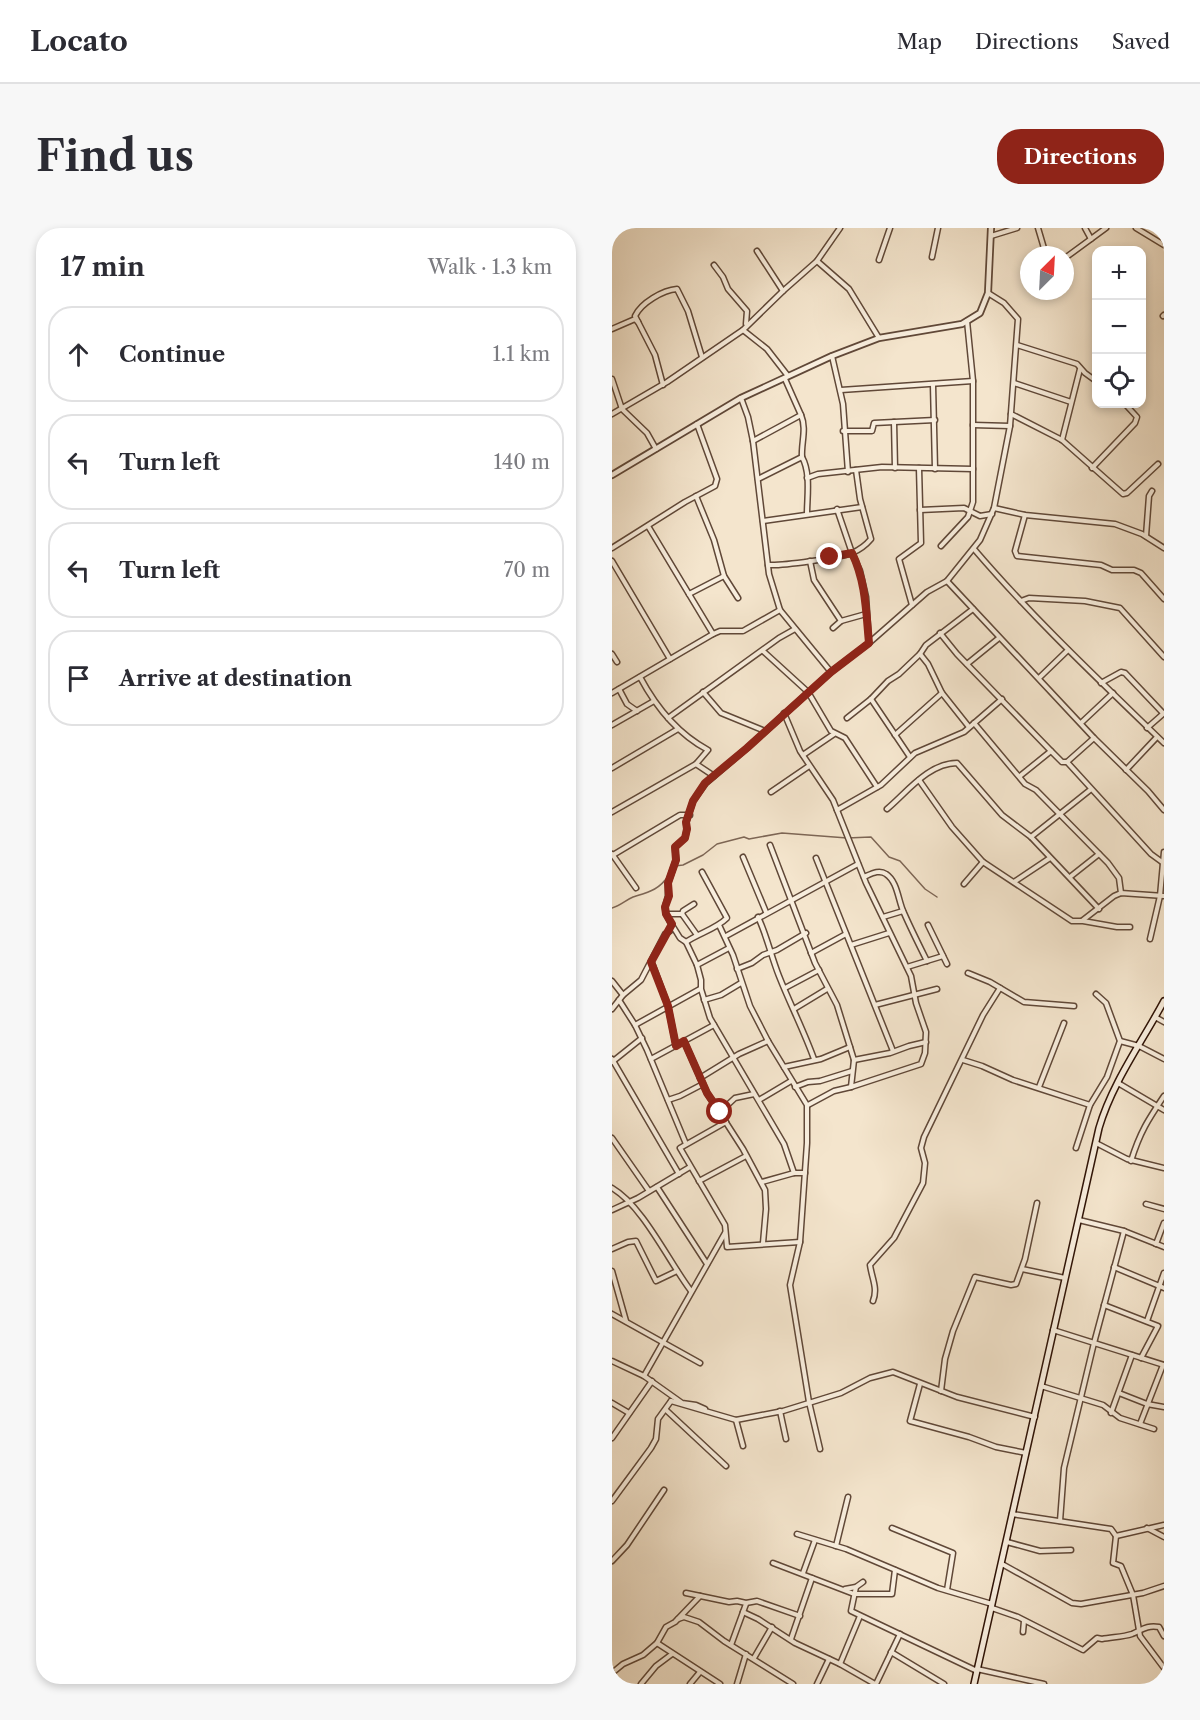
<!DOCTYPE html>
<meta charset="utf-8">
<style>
:root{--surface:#fff;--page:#f7f7f7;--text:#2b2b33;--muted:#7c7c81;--line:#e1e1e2;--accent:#8f2418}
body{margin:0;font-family:"Libre Caslon Text",serif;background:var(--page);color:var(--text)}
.controls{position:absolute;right:18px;top:18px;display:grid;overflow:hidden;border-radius:12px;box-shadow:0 3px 9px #0003}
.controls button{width:54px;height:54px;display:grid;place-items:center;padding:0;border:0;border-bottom:2px solid var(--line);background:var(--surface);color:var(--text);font:30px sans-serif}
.compass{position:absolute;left:408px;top:18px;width:54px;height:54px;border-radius:50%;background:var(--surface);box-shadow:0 3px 9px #0003;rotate:24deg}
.stop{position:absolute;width:18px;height:18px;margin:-14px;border:4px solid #8f2418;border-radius:50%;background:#fff}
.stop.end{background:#8f2418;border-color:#fff;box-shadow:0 2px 6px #0008}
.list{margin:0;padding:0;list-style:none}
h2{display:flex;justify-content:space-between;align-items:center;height:78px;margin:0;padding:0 24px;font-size:26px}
h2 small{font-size:20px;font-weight:400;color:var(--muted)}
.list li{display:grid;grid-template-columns:39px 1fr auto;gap:18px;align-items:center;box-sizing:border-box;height:96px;margin:0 12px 12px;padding:0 12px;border:2px solid var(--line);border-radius:24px}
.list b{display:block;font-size:22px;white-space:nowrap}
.list em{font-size:20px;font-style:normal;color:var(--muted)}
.icon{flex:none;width:33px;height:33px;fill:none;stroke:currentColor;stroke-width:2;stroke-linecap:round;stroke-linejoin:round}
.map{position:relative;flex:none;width:552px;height:1456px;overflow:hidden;border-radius:24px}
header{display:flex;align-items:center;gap:36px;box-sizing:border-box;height:84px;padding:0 30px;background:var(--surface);border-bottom:2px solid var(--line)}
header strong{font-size:28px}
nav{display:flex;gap:33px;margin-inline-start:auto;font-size:21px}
.intro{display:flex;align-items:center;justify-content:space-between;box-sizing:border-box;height:144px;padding:0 36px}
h1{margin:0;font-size:42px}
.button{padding:15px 27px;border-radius:24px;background:var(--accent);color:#fff;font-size:21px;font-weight:700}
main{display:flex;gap:36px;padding:0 36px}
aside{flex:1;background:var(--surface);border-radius:24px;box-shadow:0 3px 9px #0003}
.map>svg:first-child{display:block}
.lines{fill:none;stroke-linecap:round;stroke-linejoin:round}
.stream{stroke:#7d6655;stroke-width:1.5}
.minor-casing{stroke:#604838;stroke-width:7}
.tertiary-casing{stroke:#604838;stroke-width:8}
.secondary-casing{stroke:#2f1306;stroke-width:8}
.minor{stroke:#f8eede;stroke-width:4}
.tertiary{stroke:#f8eede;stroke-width:4.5}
.secondary{stroke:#f8eede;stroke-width:5}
.route{stroke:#8f2418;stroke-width:8}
</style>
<header>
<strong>Locato</strong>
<nav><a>Map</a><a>Directions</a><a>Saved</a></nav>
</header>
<div class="intro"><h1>Find us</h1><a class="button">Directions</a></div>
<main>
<aside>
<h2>17 min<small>Walk · 1.3 km</small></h2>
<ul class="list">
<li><svg class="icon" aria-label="ahead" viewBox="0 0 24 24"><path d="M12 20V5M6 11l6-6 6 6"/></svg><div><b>Continue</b></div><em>1.1 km</em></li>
<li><svg class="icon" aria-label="left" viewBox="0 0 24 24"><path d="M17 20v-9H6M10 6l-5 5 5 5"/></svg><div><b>Turn left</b></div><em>140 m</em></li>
<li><svg class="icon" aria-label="left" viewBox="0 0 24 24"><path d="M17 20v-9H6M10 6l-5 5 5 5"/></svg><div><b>Turn left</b></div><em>70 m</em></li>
<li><svg class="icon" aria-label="arrive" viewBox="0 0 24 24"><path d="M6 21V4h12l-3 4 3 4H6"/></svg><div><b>Arrive at destination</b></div></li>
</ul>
</aside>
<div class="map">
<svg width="552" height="1456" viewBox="0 0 552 1456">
<rect width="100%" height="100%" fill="#f4e5cd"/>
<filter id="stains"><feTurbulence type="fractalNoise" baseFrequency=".00333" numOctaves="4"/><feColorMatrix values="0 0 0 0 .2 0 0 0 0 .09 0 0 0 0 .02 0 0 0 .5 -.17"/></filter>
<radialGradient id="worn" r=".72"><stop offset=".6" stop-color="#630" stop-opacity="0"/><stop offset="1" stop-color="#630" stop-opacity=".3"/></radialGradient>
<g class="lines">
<g class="stream">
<polyline points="63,638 71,637 91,627 105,616 132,609 137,611 170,605 235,610 259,609 277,629 288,633 313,661 325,669"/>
<path d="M0 680C8 678 14 672 21 669 37 664 47 662 57 647"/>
</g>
<g class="minor-casing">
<g id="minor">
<polyline points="426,0 434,27"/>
<polyline points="473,0 479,11"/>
<polyline points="524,0 552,17"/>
<polyline points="379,8 405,0"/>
<polyline points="145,23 171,63"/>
<polyline points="320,29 326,0"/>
<polyline points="453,30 494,0"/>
<polyline points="267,32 278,0"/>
<polyline points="205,33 237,61 267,110"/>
<polyline points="102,37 111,49 116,61 135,83 134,96"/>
<polyline points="551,88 552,87"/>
<polyline points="0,101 23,91 26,94"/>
<polyline points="131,102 155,121 176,148"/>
<polyline points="405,117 465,136 473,145 484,153"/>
<polyline points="220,128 231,176 236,244"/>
<polyline points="0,151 10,181 35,205 44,221"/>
<polyline points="402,155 459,174"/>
<path d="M51 157 43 127 23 88C29 75 51 62 65 61L76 83 90 129"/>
<polyline points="321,157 323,241"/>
<polyline points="229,162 361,153"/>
<polyline points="129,170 136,189 141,213 157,346 168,382 219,444"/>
<polyline points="0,186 55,154 131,102 171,63 205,33 228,0"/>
<polyline points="399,186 450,212 511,266 515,265 546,236"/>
<path d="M189 187C195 201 189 215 190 229"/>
<polyline points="282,194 283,240"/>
<polyline points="361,197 398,198"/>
<polyline points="231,203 260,203 262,195 323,192"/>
<polyline points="450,212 468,141"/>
<polyline points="141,213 189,187 173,151"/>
<polyline points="480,240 523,195 525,189 513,176"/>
<polyline points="195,250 206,246 270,239 361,241"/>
<path d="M146 251 190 229C199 245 195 269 195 286"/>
<polyline points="84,268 102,312 112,348 126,370"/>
<polyline points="382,280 413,287 503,296 530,306 552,320"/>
<polyline points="225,281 240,325 248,343 254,369 257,415"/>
<polyline points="308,282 352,280 368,288 380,286"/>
<polyline points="413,287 403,323 405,328 489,337 500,342 522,342 529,345 552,371"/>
<polyline points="151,293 250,279"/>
<polyline points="36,298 101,406"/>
<polyline points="534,308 537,268 540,263"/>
<polyline points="329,318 356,289 361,274 361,153 355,93"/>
<polyline points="0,320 73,274 103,258 105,251 85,196"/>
<path d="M362 321C421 390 487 452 552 515"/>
<polyline points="0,333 58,431"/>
<polyline points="198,333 202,352 229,393"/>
<path d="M156 337C170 338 227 330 240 325 247 322 254 317 259 311L248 271 244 242"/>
<polyline points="335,353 482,510 536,563 552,582"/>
<polyline points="77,366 112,348"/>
<polyline points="409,373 417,370 473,373 508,380 552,429"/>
<polyline points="300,377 287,331 309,315 307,240"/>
<polyline points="221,400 229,393 254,386"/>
<polyline points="328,405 345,426 439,523 450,534 455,534 539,626 550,634"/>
<polyline points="151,423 196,464 219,503 233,510 265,559"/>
<polyline points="0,426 5,434"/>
<polyline points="308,426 316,436 330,465 357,499"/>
<polyline points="355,436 387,410"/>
<polyline points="427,450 456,422"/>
<polyline points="489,455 509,444 513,445 551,485"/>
<polyline points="7,461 15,476 25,483"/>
<polyline points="91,464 109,485 153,503"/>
<polyline points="0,465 101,406 108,403 131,403 168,382"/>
<polyline points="259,471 298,529"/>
<polyline points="172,485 188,523 221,572 254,655 299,748 304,775 314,804 313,825 309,836 239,859 222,863 196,877"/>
<polyline points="56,490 167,410 183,401"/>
<polyline points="235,490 259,471 276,453 287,446 308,426 314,417 361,381"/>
<polyline points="362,495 413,556 424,562 496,635 507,650 509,665"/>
<polyline points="469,495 501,465"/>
<polyline points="0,497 42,473"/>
<polyline points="535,500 552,485"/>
<polyline points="283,507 330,465"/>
<polyline points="191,527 222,506"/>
<polyline points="455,534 482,510"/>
<polyline points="84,536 102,548"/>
<polyline points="0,540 66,501"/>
<polyline points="514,542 545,509"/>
<polyline points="408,548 439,523"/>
<polyline points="307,552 340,599 371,634 460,693 471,693 505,699 518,699"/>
<polyline points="159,564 197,538"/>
<path d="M275 581C295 564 317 535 345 535L390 587 419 609 487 681"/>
<polyline points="225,582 269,557 303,525 352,504 390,471"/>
<path d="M0 584 84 536 96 522C66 506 44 479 28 449"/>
<polyline points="419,609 478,562"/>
<polyline points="158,617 203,735 225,777 242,832 239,859"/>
<polyline points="0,626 24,660"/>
<polyline points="1,627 68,587 78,587"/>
<polyline points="131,629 154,684"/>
<polyline points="204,630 281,823"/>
<path d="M252 649C259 646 267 641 274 646 286 654 286 673 292 685 299 701 307 717 315 733"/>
<polyline points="458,649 487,626"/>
<polyline points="402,654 438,630"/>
<polyline points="352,656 371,634"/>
<polyline points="55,686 70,686 71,683 82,676"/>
<polyline points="70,686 85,707"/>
<path d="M146 689C155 708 159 728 167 748 178 776 192 803 202 831"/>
<polyline points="271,689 291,683"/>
<polyline points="471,692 502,668 509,665 552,668"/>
<polyline points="60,697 68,710 74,714 85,737 89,752 89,761 98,790 172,916 182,945"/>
<polyline points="107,697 121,727 138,778 156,813 195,877 195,915 188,1014 178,1057 197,1174 208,1221"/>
<polyline points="316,697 335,736"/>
<polyline points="114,708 246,636"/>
<polyline points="538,711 548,668 552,624"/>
<path d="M74 714C87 705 104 701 115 690L90 644"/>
<polyline points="239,717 277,705"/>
<polyline points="199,725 234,706"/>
<polyline points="40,735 56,778 64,818"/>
<polyline points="85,737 117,720"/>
<polyline points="295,739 331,728"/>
<polyline points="125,741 140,735 151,727 165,722 194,705"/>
<polyline points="356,745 378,754 412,774 462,778"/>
<polyline points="0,753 11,767"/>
<polyline points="173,760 207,742"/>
<polyline points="7,772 23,797 35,822 74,916"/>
<polyline points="92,772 109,767 129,755"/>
<polyline points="263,777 325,761"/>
<polyline points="0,781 11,767 29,752 53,706 58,703 59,696 54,686 53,679 56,668 56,655 64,632 63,619 73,610 75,601 74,595 81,573 94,555 135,520 219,444 257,415 315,364 335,353 368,312 382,280 398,198 406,91 392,75 376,65"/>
<polyline points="182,781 215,761"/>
<polyline points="543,789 552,794"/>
<polyline points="23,797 88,761"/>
<polyline points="72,813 95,865 131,921 153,962 154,981 151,1015"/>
<polyline points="508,813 527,818 552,831"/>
<polyline points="0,831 67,946"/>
<polyline points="39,831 102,797"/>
<polyline points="242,832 278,825 297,818 314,814"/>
<polyline points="351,832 370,838 401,852 478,877"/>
<polyline points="0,834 30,810"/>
<polyline points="172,839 209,831 238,819"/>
<polyline points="88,850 127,826 156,813"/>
<polyline points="506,855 552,882"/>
<polyline points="183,859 196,854 208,853 240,843"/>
<polyline points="427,859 452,795"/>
<polyline points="56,872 68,868 91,856"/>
<polyline points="147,872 179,853"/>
<polyline points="108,884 123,870 142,866"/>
<polyline points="114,894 68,920 113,997 115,1019 188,1014"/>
<polyline points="0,910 37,963"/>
<polyline points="484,915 515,931 552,940"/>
<polyline points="464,920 478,877 495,849 508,813 494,775 484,766"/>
<path d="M519 933C528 904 536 892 552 868"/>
<polyline points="87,953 134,928"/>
<polyline points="150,954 182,945 193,945"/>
<polyline points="45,959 95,1036"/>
<path d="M0 960C31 978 57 1034 79 1063"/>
<polyline points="534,976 552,981"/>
<polyline points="0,982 26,970 78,939"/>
<polyline points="467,992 512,1003 552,1019"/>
<polyline points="544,1016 552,995"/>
<polyline points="0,1021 16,1014 24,1013 44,1053 65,1043"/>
<polyline points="502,1039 552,1060"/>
<polyline points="410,1041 453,1050"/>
<polyline points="0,1043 14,1093"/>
<path d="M261 1073C266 1060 260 1051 258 1037L282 1010 311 955 313 935 309 920 312 909 371 787 388 760"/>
<polyline points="492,1077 546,1098 529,1130"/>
<polyline points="0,1086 88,1135"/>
<polyline points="535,1093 552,1045"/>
<polyline points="441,1102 552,1137"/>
<polyline points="0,1133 32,1148 70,1175 84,1177 93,1181"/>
<polyline points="32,1148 113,1005"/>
<polyline points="308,1156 298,1193 357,1209 384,1219 414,1225"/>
<polyline points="429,1158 491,1177 508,1190 542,1201"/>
<polyline points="329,1163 333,1131 341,1103 363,1049 399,1057 404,1056 413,1031 425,975"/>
<polyline points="507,1165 535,1176 552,1179"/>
<polyline points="59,1173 124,1192 171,1183 229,1165 258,1150 281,1144 345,1169 423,1189"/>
<polyline points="0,1175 17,1185"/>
<polyline points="54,1182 114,1238"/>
<polyline points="168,1183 174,1211"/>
<polyline points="499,1185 520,1127"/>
<polyline points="124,1192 131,1218"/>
<polyline points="528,1196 551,1137"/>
<polyline points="0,1210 40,1153"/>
<polyline points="0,1273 39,1220 44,1211 46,1191 59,1173"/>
<polyline points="400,1286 499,1301 504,1308 552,1297"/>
<polyline points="448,1293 452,1240 482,1115 512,1003"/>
<polyline points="280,1300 341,1325 335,1362"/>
<polyline points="535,1300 552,1309"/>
<polyline points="185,1306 234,1321 326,1360 380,1376"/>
<polyline points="504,1308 501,1335 509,1338 521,1367 528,1408 552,1440"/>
<polyline points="395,1314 428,1323 459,1322"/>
<polyline points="224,1318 236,1269"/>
<polyline points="0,1333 15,1317 52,1262"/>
<polyline points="161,1335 242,1366 280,1366 283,1342"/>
<polyline points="390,1336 460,1375 469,1376 531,1365 552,1358"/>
<polyline points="191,1345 203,1312"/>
<polyline points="244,1359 239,1383 365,1443"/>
<polyline points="233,1361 244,1359 251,1354"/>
<polyline points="74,1365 117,1374 125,1373 134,1375 145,1373 188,1388"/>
<path d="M380 1380 406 1389 471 1422 485 1410 490 1411C500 1409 511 1409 520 1406 530 1402 534 1397 547 1399L552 1408"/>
<polyline points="131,1384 146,1391 183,1415 228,1436 263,1456"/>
<polyline points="66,1391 72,1389 87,1394 112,1413 181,1456"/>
<polyline points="411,1404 412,1393"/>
<polyline points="179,1411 200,1350"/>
<polyline points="45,1415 108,1456"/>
<polyline points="119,1417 134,1376"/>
<polyline points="279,1424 332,1456"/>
<polyline points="142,1430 160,1399"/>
<polyline points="228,1436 248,1388"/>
<polyline points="365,1441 432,1456"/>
<polyline points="0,1445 11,1436 31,1427 45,1415 54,1399 63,1394 88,1368"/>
<polyline points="29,1456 44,1438 60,1426"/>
<polyline points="78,1456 88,1444"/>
<polyline points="125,1456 134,1426"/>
<polyline points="205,1456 217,1431"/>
<polyline points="264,1456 288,1406"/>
</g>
</g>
<g class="tertiary-casing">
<polyline id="tertiary" points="0,247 129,170 220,128 267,110 350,96 368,85 376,65 379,0"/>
</g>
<g class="secondary-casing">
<path id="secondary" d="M362 1456 487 900C500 855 530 814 552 773"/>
</g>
<use href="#minor" class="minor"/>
<use href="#tertiary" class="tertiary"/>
<use href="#secondary" class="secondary"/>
</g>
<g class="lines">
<path class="route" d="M108 884 95 865 72 813 64 818 56 778 39 734 60 696 54 686 53 679 57 668 56 655 64 632 63 619 73 610 75 601 74 594 81 573 93 555 135 520 219 444 257 415C254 384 254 354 240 325L218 329"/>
</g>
<rect width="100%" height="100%" filter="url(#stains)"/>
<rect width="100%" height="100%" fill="url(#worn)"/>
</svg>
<div class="controls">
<button>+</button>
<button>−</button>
<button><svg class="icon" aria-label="locate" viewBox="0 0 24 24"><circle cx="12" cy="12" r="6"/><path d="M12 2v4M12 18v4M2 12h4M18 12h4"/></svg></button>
</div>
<svg class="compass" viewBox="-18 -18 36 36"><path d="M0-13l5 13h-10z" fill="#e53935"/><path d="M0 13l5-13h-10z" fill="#7c7c81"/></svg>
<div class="stop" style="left:108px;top:884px"></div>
<div class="stop end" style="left:218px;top:329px"></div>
</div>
</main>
